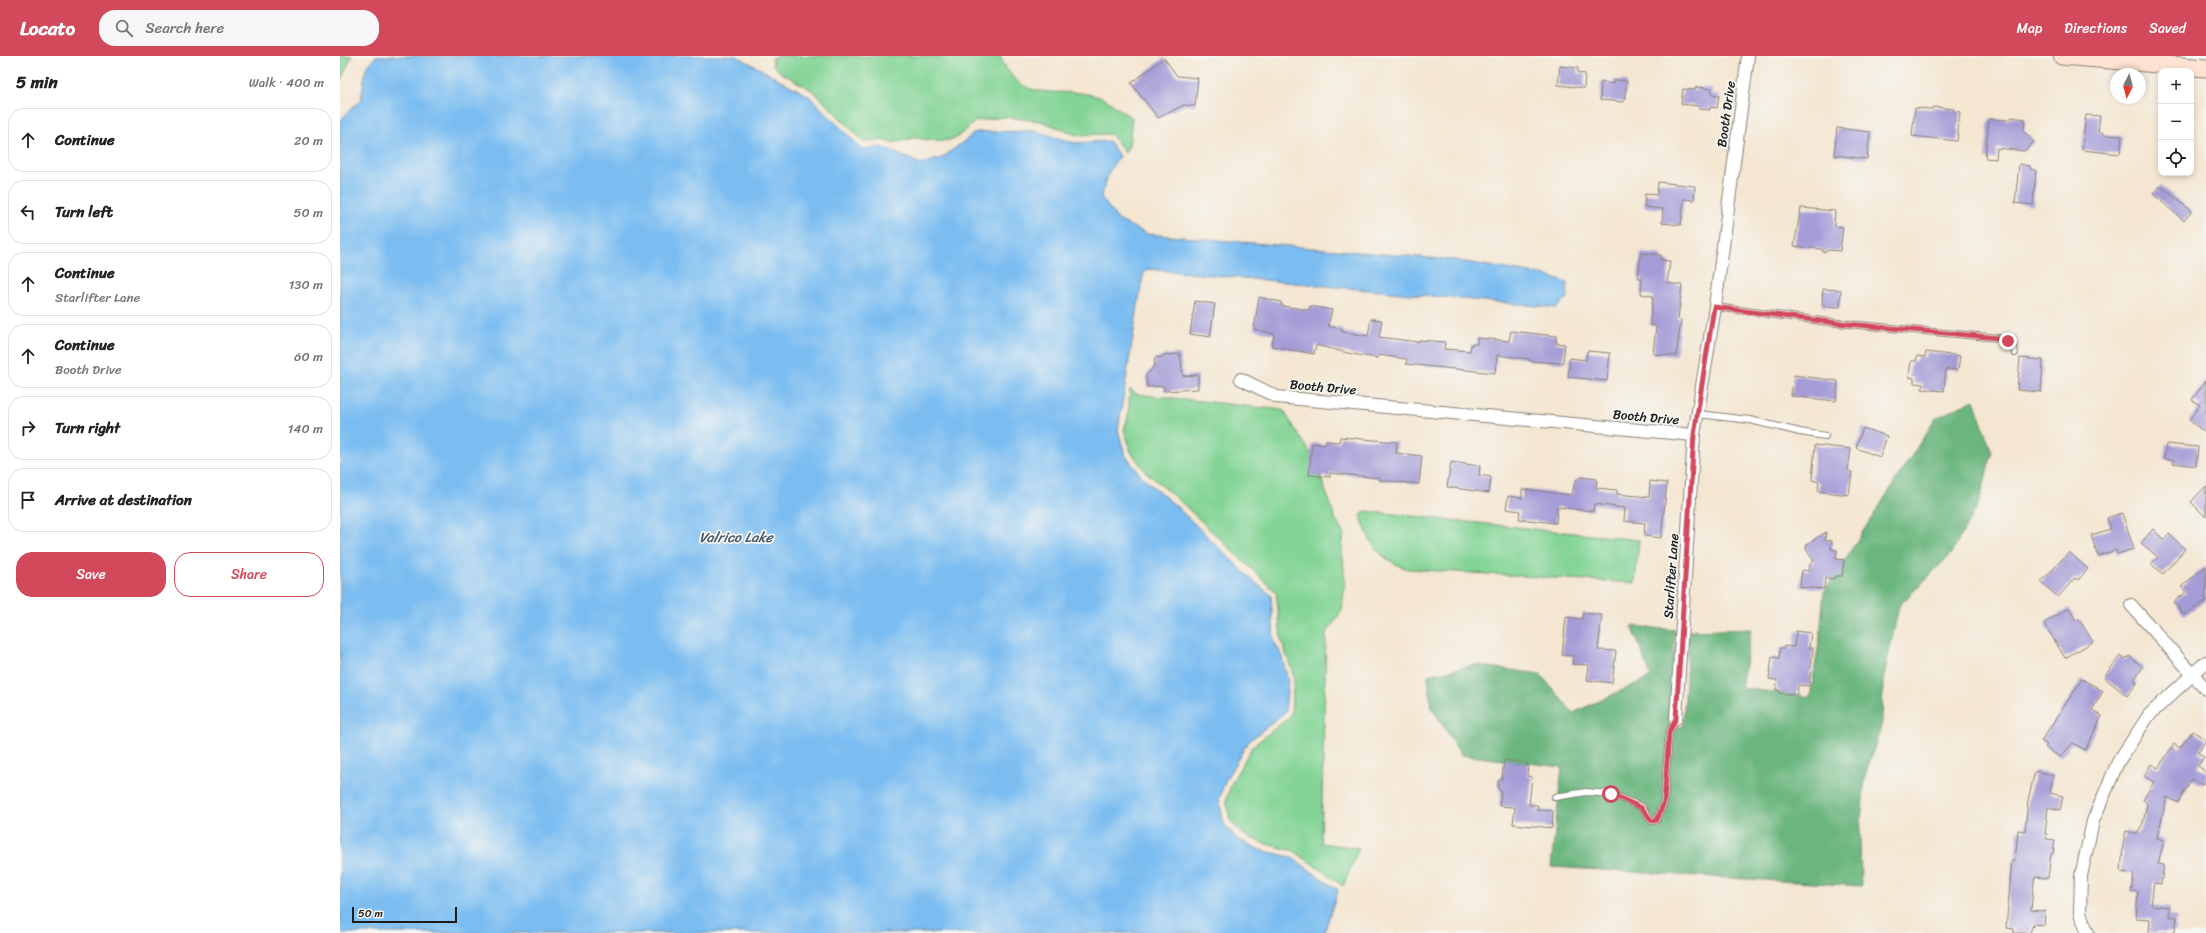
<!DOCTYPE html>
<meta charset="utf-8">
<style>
:root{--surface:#fff;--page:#f6f6f6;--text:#222;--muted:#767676;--line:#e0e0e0;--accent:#d1495b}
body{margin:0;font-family:Sriracha,sans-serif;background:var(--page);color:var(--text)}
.controls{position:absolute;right:12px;top:12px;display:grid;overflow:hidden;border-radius:8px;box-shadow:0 2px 6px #0003}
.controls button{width:36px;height:36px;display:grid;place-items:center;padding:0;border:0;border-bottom:1px solid var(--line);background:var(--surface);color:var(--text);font:20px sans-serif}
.compass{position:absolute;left:1770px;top:12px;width:36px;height:36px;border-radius:50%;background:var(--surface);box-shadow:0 2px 6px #0003;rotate:186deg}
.scale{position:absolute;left:12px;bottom:10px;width:105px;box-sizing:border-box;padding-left:4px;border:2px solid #1c1c1c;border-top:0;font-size:11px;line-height:14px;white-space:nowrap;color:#1c1c1c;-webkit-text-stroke:3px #f6f6f2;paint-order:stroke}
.stop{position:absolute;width:12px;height:12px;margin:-9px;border:3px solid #d1495b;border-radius:50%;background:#fff}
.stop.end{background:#d1495b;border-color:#fff;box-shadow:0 1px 4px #0008}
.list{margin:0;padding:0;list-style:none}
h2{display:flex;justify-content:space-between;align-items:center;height:52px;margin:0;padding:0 16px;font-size:17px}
h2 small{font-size:13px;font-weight:400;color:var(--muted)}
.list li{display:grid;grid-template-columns:26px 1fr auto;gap:12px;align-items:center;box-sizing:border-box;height:64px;margin:0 8px 8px;padding:0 8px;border:1px solid var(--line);border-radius:16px}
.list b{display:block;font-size:15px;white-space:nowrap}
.list p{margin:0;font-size:13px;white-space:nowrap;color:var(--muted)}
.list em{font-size:13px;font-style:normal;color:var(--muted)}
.actions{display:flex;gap:8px;padding:12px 16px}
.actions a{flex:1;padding:9px 0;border:1px solid var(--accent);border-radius:16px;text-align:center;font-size:14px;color:var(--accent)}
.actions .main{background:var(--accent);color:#fff}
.icon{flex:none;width:22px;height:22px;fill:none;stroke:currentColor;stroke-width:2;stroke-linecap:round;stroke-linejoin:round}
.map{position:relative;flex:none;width:1866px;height:877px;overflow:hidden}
header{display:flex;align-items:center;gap:24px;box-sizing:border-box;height:56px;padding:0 20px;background:var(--accent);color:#fff}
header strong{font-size:19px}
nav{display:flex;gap:22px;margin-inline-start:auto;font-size:14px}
.search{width:280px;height:36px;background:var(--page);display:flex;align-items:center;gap:10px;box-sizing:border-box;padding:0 14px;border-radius:16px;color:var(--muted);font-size:15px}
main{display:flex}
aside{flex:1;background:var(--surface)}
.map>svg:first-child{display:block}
.green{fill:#83d495;stroke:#507858}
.forest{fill:#6ab67e;stroke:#43694d}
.water{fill:#7cbdf1;stroke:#4c6c86}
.building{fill:#a59cd7}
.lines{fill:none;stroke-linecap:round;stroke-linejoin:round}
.lane-casing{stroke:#888176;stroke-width:8}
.street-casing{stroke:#888176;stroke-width:14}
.secondary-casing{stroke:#888176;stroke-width:19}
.lane{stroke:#fff;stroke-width:6}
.street{stroke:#fff;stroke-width:12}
.secondary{stroke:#fee3d2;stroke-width:17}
.route{stroke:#d1495b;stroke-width:5}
.labels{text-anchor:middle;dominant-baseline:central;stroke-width:3.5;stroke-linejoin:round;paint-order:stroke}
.street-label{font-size:13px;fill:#1c1c1c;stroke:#f6f6f2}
.water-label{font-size:14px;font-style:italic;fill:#3e5467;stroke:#f6f6f2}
</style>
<header>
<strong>Locato</strong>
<div class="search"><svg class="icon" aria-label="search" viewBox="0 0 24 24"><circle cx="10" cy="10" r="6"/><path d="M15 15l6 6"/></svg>Search here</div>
<nav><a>Map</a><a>Directions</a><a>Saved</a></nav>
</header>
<main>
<aside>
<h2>5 min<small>Walk · 400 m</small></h2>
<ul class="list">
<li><svg class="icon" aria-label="ahead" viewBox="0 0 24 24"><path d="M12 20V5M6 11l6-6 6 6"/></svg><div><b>Continue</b></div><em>20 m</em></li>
<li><svg class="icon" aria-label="left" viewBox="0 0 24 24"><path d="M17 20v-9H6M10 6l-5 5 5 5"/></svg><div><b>Turn left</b></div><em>50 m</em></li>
<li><svg class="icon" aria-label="ahead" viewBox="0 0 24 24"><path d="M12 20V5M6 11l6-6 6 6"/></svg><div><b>Continue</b><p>Starlifter Lane</p></div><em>130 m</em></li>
<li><svg class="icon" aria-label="ahead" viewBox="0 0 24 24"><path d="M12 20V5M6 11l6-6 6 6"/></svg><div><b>Continue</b><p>Booth Drive</p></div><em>60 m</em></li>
<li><svg class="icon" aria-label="right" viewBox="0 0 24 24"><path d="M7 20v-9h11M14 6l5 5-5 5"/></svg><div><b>Turn right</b></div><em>140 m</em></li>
<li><svg class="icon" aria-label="arrive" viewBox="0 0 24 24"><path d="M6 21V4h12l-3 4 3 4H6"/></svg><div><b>Arrive at destination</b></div></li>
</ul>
<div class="actions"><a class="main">Save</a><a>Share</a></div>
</aside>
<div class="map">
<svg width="1866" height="877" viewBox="0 0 1866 877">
<rect width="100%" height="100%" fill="#f6f6f2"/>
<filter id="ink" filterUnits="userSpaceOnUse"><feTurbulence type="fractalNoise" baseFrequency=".025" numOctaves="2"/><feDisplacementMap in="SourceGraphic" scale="8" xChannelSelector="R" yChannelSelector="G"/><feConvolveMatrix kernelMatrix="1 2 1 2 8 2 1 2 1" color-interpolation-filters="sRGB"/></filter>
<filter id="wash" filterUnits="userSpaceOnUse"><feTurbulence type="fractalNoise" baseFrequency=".012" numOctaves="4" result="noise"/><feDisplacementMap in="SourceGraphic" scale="16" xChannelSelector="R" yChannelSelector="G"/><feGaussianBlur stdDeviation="0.9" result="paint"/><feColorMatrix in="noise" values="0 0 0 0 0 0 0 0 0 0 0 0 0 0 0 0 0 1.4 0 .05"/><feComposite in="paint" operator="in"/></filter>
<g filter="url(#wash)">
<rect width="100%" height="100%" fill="#f4e6d1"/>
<g class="green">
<polygon points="0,0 12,0 0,26"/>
<path d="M435 0H660C684 56 723 25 764 43 774 47 781 57 792 61L789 90 785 97 771 78 736 79 701 65 664 61 636 65 615 83 600 85 574 82 551 87 542 84 524 86 473 35 440 16 433 9 432 1 435 2Z"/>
<polygon points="790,333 796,338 943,354 975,404 995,463 1004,478 1002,492 1005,525 1002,554 986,578 981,787 1019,792 1003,830 954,795 922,787 901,777 890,764 886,744 892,726 912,691 948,662 951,657 954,621 941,583 936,536 841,446 806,416 791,396 784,373 788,361"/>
<path d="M1025 455 1299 484 1295 527 1068 513C1040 504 1029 488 1021 460Z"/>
</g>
<polygon class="forest" points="1634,344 1652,397 1639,447 1611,498 1559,550 1543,625 1542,667 1525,720 1520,776 1521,830 1211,811 1222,711 1121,699 1091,650 1088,619 1135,609 1200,618 1233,657 1311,621 1292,570 1335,574 1329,670 1343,671 1349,575 1411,573 1401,632 1470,641 1480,580 1484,536 1596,362"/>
<polygon class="water" points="36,0 397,0 469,40 522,93 542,91 581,108 602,102 636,76 694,75 735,87 769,85 779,100 769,116 761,141 778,164 807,178 1114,204 1207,220 1227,227 1228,241 1217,252 808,213 803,219 778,374 785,399 802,421 837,451 913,525 931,539 934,586 941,598 948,624 945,656 908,686 886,723 879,743 884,768 897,783 920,794 951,801 998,834 984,877 0,877 0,64 21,43 26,12"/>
<g id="blocks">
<g class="building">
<polygon points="824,2 837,20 858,22 855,50 844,49 818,62 791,27"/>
<polygon points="1220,10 1238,12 1238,17 1245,18 1244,32 1218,29"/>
<polygon points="1274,24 1287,25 1284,46 1260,44 1261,26 1273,28"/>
<polygon points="1356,31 1372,33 1372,38 1379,39 1377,52 1370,51 1370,54 1359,53 1359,50 1341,48 1343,33 1355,34"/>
<polygon points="1593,51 1614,53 1613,55 1620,56 1617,85 1572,80 1575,52 1592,53"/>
<polygon points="1746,59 1760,60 1758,76 1763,77 1763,79 1782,80 1780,98 1742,94"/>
<polygon points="1671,61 1685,63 1684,77 1686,77 1694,86 1684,95 1657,92 1656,103 1645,102 1649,63 1670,64"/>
<polygon points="1497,72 1530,76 1527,103 1494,99"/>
<polygon points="1679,108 1690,110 1690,113 1696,114 1693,149 1675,147"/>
<polygon points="1318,126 1355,130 1354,144 1344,143 1341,169 1322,167 1323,153 1304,151 1305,138 1317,139"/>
<polygon points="1820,130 1852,155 1844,165 1813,138"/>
<polygon points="1461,152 1495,155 1494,170 1503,171 1500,195 1488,194 1484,197 1481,193 1454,190"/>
<polygon points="1301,197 1321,199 1321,204 1330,205 1327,227 1342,229 1338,263 1341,264 1336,300 1313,298 1316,270 1310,269 1313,240 1301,238 1302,222 1298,222"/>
<polygon points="1483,233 1501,234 1500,251 1482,250"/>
<polygon points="919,241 941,246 942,250 969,254 970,250 992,254 988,270 1003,273 1002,276 1028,280 1031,263 1042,264 1039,281 1078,286 1079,284 1105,286 1104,293 1130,295 1131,288 1137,288 1137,282 1169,285 1171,275 1216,280 1216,287 1225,288 1223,307 1189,305 1189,303 1157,299 1155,317 1066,308 1067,303 1038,299 1038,302 1012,298 976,289 974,298 932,290 934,278 914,273"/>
<polygon points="855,245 875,248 870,281 850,278"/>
<polygon points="1247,295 1270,297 1267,325 1228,321 1230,302 1246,304"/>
<polygon points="1586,296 1620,300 1618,314 1606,313 1604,335 1582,333 1583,328 1574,327 1574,322 1569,321 1571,305 1576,305 1577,300 1585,301"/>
<polygon points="840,298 843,320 858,319 858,333 824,335 824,330 807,331 806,320 815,309 814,302 823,301 823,299"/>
<polygon points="1680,302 1703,304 1701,336 1677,334"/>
<polygon points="1454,319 1498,325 1496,345 1451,340"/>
<polygon points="1866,324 1866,377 1849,364 1860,349 1852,344"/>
<polygon points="1523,372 1547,380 1540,401 1516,392"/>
<polygon points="1000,381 1057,386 1056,397 1082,400 1079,428 1039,424 1040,422 990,417 990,421 969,419 972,387 985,389 986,385 999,386"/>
<polygon points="1826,388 1858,391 1856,410 1833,407 1834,404 1824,403"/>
<polygon points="1475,389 1511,393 1508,415 1512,416 1509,439 1478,435 1479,426 1472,424"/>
<polygon points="1111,406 1140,410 1139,419 1151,421 1149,437 1107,431"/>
<polygon points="1241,421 1257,423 1256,432 1277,434 1277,438 1309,441 1310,425 1327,427 1321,482 1304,480 1305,467 1284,465 1285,452 1254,448 1253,455 1217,451 1216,467 1179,463 1180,455 1166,453 1168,440 1182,442 1182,433 1232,439 1235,425"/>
<polygon points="1866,430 1866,461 1851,446"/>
<polygon points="1782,457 1794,493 1777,498 1776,494 1758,500 1751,479 1771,473 1767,462"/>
<polygon points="1813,473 1824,484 1829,478 1845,493 1823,518 1811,508 1818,501 1801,487"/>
<polygon points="1486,476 1485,484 1492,485 1491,493 1497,494 1496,503 1504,504 1502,520 1495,520 1494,523 1485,522 1484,533 1460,531 1462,514 1469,515 1470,508 1474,505 1466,493 1467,488"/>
<polygon points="1729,496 1748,513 1738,524 1735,522 1718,541 1701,526"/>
<polygon points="1866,510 1866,545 1844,559 1834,546 1846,536 1841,531"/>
<polygon points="1729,552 1736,565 1739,563 1753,586 1725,602 1704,567"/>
<polygon points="1243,557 1262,559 1258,594 1276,595 1272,627 1247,624 1249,609 1232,608 1233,600 1222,599 1226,561 1242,563"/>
<polygon points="1456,575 1471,577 1469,592 1473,592 1469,630 1458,629 1457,639 1439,637 1439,634 1436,634 1437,624 1429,623 1432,601 1439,602 1440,592 1444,592 1444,590 1454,591"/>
<polygon points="1780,600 1785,604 1789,600 1803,611 1794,624 1797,627 1787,640 1764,621"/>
<polygon points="1742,623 1763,635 1752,654 1762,660 1745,694 1733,687 1720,701 1705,691 1707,689 1701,685"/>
<polygon points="1853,675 1866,684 1858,697 1864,701 1858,710 1866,716 1866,724 1862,729 1852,723 1838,747 1827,741 1817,782 1824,784 1818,808 1824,809 1821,828 1814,827 1811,849 1830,851 1829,860 1837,861 1835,876 1809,877 1810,863 1796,862 1798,836 1791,835 1794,818 1781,816 1783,788 1786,775 1797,778 1803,767 1807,747 1803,744 1814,726 1804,720 1811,708 1818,712 1834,688 1840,692"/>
<polygon points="1164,704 1188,707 1187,720 1192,721 1189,749 1198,749 1197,754 1213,755 1212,772 1173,768 1175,751 1159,750 1161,736 1158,732 1158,725 1162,722"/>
<polygon points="1695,715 1713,719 1710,737 1723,740 1720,754 1708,751 1705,778 1707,778 1706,783 1715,784 1713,798 1711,798 1708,822 1695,821 1694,825 1691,854 1705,855 1704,869 1693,868 1690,877 1674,877 1674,873 1666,872 1672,805 1675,805 1678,774 1685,775 1688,744"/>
</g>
</g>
</g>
<g filter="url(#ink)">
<use href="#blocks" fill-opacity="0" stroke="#888176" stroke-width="1"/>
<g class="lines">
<g class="lane-casing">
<g id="lane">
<path d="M1375 251 1497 267 1659 282C1668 285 1673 287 1675 297"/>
<polyline points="1358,358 1410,364 1460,376 1485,380"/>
<polyline points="1215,741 1246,736 1271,738 1302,751 1312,765 1317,764 1324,746 1329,677 1336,662"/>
</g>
</g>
<g class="street-casing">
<g id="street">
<polyline points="901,323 937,341 1354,379"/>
<polyline points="1791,549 1866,633"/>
<polyline points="1336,662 1354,379 1375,251 1408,0"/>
<polyline points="1748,877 1740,857 1741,820 1753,765 1778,706 1809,659 1866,606"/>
</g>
</g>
<g class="secondary-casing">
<polyline id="secondary" points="1722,0 1866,12"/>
</g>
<use href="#lane" class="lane"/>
<use href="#street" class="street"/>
<use href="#secondary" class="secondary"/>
</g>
</g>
<g class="lines" filter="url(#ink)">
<polyline class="route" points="1271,738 1302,752 1312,765 1317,764 1324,746 1329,677 1336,662 1354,379 1374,251 1497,267 1659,282 1668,285"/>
</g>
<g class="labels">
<g class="street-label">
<text transform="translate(1386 58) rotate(-82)">Booth Drive</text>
<text transform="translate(983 331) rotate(5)">Booth Drive</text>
<text transform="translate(1306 361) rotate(5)">Booth Drive</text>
<text transform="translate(1331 520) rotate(-86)">Starlifter Lane</text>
</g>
<g class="water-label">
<text x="396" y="481">Valrico Lake</text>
</g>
</g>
</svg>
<div class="controls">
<button>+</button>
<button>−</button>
<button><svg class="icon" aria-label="locate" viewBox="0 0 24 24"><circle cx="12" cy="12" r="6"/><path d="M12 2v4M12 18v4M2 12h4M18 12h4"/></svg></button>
</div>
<svg class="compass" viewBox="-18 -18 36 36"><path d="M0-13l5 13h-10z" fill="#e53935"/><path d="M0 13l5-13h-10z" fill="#767676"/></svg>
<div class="scale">50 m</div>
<div class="stop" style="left:1271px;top:738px"></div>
<div class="stop end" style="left:1668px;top:285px"></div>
</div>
</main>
